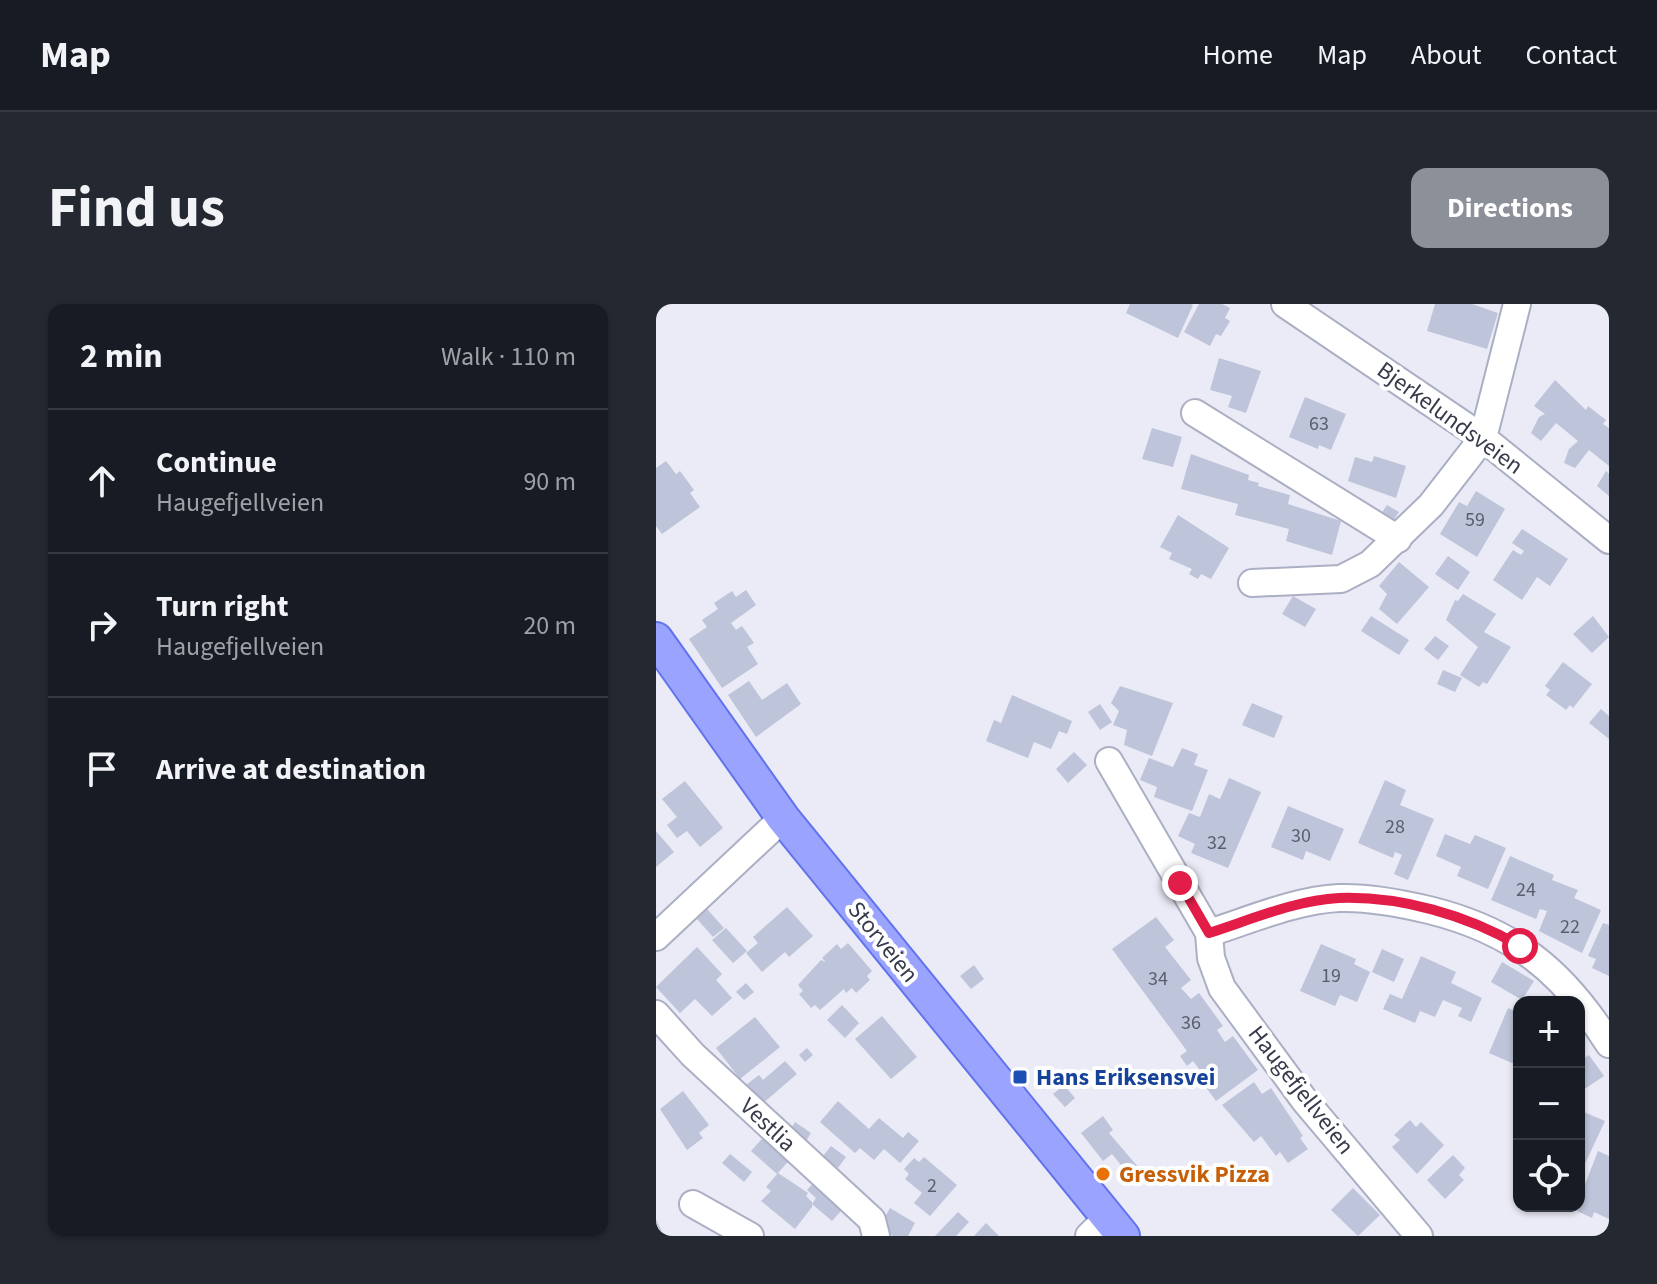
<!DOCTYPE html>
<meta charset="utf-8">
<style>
:root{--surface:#171b24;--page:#242831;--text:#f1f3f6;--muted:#9ea1a6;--line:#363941;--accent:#8c9099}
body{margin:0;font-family:"Source Sans 3",sans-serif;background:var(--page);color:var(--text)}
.controls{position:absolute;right:24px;bottom:24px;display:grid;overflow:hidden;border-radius:16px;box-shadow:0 2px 6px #0004}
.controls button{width:72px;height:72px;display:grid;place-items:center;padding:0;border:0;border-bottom:2px solid var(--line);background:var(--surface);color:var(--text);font:40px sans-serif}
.stop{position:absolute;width:24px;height:24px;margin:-18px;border:6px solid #e11d48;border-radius:50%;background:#fff}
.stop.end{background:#e11d48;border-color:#fff;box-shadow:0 2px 8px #0008}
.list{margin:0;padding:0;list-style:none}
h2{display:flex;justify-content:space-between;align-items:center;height:104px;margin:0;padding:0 32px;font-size:34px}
h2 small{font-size:26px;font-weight:400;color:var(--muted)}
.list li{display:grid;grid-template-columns:52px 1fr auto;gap:24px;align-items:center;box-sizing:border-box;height:144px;padding:0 32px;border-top:2px solid var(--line)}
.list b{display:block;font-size:30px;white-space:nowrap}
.list p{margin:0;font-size:26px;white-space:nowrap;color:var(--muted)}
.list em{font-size:26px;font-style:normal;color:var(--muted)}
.icon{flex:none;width:44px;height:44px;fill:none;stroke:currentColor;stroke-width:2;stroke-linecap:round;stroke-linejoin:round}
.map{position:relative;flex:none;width:953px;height:932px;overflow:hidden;border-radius:16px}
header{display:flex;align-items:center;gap:48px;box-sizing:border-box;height:112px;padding:0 40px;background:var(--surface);border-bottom:2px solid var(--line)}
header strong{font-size:38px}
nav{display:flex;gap:44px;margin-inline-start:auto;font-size:28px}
.intro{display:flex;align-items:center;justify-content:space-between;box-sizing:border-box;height:192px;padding:0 48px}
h1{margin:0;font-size:56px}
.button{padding:20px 36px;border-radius:16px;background:var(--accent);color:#fff;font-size:28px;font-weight:700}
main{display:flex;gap:48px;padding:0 48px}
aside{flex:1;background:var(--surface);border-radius:16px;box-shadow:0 2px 6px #0004}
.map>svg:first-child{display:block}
.building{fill:#bec4d9}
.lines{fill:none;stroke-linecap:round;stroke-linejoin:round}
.minor-casing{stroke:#abafc3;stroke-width:30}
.major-casing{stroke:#6172ed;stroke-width:36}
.minor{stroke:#fff;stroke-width:26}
.major{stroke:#9aa4ff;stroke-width:32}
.route{stroke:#e11d48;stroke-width:10}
.transit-dot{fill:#1a4fb4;stroke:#fff;stroke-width:3}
.food-dot{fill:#e8710a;stroke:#fff;stroke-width:3}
.labels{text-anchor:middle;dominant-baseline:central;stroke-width:8;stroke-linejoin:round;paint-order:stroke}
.number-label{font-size:20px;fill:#595d6e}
.street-label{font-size:24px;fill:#373b4b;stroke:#fff}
.transit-label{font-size:24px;font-weight:bold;fill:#164399;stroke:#fff;text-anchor:start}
.food-label{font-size:24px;font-weight:bold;fill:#c56008;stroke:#fff;text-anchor:start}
</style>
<header>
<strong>Map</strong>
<nav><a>Home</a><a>Map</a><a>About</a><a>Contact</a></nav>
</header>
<div class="intro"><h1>Find us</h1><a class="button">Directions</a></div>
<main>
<aside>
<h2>2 min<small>Walk · 110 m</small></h2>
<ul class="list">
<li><svg class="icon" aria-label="ahead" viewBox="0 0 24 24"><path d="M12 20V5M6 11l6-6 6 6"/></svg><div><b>Continue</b><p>Haugefjellveien</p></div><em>90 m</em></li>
<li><svg class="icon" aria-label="right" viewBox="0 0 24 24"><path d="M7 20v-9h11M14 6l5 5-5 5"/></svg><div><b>Turn right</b><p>Haugefjellveien</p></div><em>20 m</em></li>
<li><svg class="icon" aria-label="arrive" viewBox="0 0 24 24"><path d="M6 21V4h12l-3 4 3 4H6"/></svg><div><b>Arrive at destination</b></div></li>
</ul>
</aside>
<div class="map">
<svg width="953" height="932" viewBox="0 0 953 932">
<rect width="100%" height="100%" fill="#eaebf6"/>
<g class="building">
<polygon points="474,0 535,0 537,1 522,34 470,9"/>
<polygon points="543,0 566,0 574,4 569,14 574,17 565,32 560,30 554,42 528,28"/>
<polygon points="779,0 816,0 842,9 831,45 771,27"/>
<polygon points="563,54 605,67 590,109 572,103 576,92 554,86"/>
<polygon points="899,76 930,106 932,102 950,116 947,120 953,124 953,162 933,146 919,164 908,159 913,145 922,137 900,119 885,137 875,129 883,113 889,110 878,102"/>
<polygon points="649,93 690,110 675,146 663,141 662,145 633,133"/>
<polygon points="496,124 526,133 517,163 486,155"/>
<polygon points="535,150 593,171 592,176 603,179 602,182 634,191 632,200 685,217 676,251 630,237 633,225 579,211 582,200 525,185"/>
<polygon points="718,152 750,162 740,194 692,177 699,153 716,158"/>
<polygon points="10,157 20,170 24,167 38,186 34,189 44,203 6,230 0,222 0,164"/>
<polygon points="950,167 953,170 953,192 941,182"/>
<polygon points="820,187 849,205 821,253 784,230 803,198 811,202"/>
<polygon points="731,201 743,208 737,217 725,210"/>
<polygon points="522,211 573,244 555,275 545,270 542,275 533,270 536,265 513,255 516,249 504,243"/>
<polygon points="866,225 912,255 894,282 881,273 866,296 837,276 857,246 865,251 868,247 856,239"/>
<polygon points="792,252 814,268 802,286 779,270"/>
<polygon points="743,258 773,283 741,320 723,305 731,290 723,282"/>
<polygon points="90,286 100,301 75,319 80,326 86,322 98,339 91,343 102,360 66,384 33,335 51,323 46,316 62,305 58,299 76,287 80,293"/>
<polygon points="807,290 840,310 828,328 855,343 831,380 827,378 823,383 804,371 822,343 790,316 799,296 802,297"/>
<polygon points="637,292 660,305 649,323 626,310"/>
<polygon points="715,312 753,336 743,351 705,327"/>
<polygon points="937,312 953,333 936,349 917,330"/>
<polygon points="779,332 793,342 782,356 768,345"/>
<polygon points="907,358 936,380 917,404 914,401 910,406 890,391 894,386 889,382"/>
<polygon points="787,366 806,374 799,388 781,380"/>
<polygon points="93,377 106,396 131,379 145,400 100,433 72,391"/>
<polygon points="464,382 517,399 496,452 468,441 471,426 457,421 463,407 455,399"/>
<polygon points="356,391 416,417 411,430 403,427 395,445 378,438 372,454 330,437 338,416 345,419"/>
<polygon points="596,399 627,412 618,434 586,421"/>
<polygon points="444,400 456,418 444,426 432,408"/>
<polygon points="945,405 953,412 953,435 933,419"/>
<polygon points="526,444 542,450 538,461 552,466 536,507 498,493 501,483 484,476 493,454 517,463"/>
<polygon points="418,448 431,461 412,479 400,465"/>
<polygon points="573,474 605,488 572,564 535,549 539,540 522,532 533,509 544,513 553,490 564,495"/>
<polygon points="729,476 750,486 744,501 778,515 752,576 738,570 746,551 739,548 737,554 702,539"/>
<polygon points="29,477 67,524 44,543 31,527 21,534 11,521 21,513 6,495"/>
<polygon points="632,502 688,525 674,557 650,547 647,556 615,543"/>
<polygon points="0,527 18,548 0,563"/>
<polygon points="789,530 814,540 819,531 850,544 832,585 801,572 805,563 780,552"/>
<polygon points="854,552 898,571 896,576 922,586 918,594 945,606 926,649 883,627 891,607 884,605 880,615 835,596"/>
<polygon points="131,603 157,632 133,653 129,648 106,668 90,649 102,639 97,633"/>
<polygon points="51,605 68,624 57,633 41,615"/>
<polygon points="500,613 518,636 509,643 535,676 525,684 535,695 543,689 567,722 561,726 569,738 577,732 602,766 560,797 549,782 553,778 537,757 531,762 524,752 531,747 456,645"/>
<polygon points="947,619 953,621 953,672 936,664 940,655 932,652"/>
<polygon points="70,624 91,647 77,659 56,636"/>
<polygon points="192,639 216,667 211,672 214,676 200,689 196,684 190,689 188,685 164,706 159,701 155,704 143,690 147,687 142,681 165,656 170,658 166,654 181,640 185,645"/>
<polygon points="665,640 700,655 698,660 714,668 701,698 684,691 679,702 644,687"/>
<polygon points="41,643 66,670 60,676 76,694 56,712 39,695 24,709 0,683"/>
<polygon points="726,645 748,655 738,678 716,668"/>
<polygon points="765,652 800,668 795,679 826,694 815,718 802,712 806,704 787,696 779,713 764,707 759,719 727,705 734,690 746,695"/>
<polygon points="846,658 878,677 866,696 835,678"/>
<polygon points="318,661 328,675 315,685 304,672"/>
<polygon points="90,679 98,688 88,696 80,688"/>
<polygon points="186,701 203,719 189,734 171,716"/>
<polygon points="852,704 863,709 863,762 833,749"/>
<polygon points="226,712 261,753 235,775 199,735"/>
<polygon points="99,713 124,743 84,775 60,744"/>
<polygon points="151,744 157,751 149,758 143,751"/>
<polygon points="933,751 948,772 927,786 923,780 923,758"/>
<polygon points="129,757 141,770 106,800 90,781 103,771 107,776"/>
<polygon points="598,778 606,790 615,784 647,832 644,834 652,845 632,859 624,848 620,852 605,832 598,838 566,801"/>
<polygon points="408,781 419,794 409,803 397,790"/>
<polygon points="27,787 53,821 43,829 47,834 31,846 4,805"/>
<polygon points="182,797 213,825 223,814 247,834 252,828 263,837 244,859 228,845 218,856 204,844 199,849 164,818"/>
<polygon points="923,806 949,817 926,866 923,864"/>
<polygon points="447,812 457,826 453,829 488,870 479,878 456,850 447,857 425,829"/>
<polygon points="754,816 760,823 765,818 788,841 761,870 736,843 744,836 738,831"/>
<polygon points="139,818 155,829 149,839 133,828"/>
<polygon points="111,829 137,852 121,870 95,847"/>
<polygon points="175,842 190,853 182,864 167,852"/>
<polygon points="942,847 953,852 953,915 938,908 936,914 919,906"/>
<polygon points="74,850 96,868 88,878 66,859"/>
<polygon points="797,851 809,864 803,871 808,876 789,895 771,876"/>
<polygon points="268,853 301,881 274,912 258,899 266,889 249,875 253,870 248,865 258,854 263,858"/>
<polygon points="122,869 152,889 150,892 156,898 156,903 139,925 105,897 115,887 110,883"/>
<polygon points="163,873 193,898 176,917 156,900 160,894 151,886"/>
<polygon points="697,884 724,911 702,932 675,906"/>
<polygon points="234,904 259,919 252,932 237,932 223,924"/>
<polygon points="302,908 313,918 300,932 279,932"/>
<polygon points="0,915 8,932 0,932"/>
<polygon points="330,919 343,932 318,932"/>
</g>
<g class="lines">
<g class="minor-casing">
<g id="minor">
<polyline points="629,0 827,134 953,236"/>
<polyline points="539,109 742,235"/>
<polyline points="596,279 685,275 714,260 775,201 827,134 861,0"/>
<polyline points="453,457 553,629 555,654 566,684 649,797 763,932"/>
<path d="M553 629C594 616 640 596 683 594 713 593 744 599 773 606 858 627 907 667 953 740"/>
<polyline points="0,633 127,514"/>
<polyline points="0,710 37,751 216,916 220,932"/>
<polyline points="37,900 94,932"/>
<polyline points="433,932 451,914"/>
</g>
</g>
<g class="major-casing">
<polyline id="major" points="0,335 127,514 467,932"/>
</g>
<use href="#minor" class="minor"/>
<use href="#major" class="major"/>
</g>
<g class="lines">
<path class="route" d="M524 579 553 629C594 616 640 596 683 594 745 592 811 611 864 642"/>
</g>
<rect class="transit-dot" x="356" y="765" width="16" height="16" rx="4"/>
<circle class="food-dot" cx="447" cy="870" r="8"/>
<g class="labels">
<g class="number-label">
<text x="663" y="120">63</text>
<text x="819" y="216">59</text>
<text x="739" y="523">28</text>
<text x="645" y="532">30</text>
<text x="561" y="539">32</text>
<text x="870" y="586">24</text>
<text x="914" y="623">22</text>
<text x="675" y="672">19</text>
<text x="502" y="675">34</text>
<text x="535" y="719">36</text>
<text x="276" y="882">2</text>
</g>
<g class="street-label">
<text transform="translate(794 114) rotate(36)">Bjerkelundsveien</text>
<text transform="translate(227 638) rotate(51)">Storveien</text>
<text transform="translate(645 786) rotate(52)">Haugefjellveien</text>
<text transform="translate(112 821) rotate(43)">Vestlia</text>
</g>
<g class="transit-label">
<text x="380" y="773">Hans Eriksensvei</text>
</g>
<g class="food-label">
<text x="463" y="870">Gressvik Pizza</text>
</g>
</g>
</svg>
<div class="controls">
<button>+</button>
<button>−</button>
<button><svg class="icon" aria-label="locate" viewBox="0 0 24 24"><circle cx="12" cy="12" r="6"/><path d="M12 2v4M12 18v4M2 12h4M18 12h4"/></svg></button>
</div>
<div class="stop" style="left:864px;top:642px"></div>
<div class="stop end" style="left:524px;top:579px"></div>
</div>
</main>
